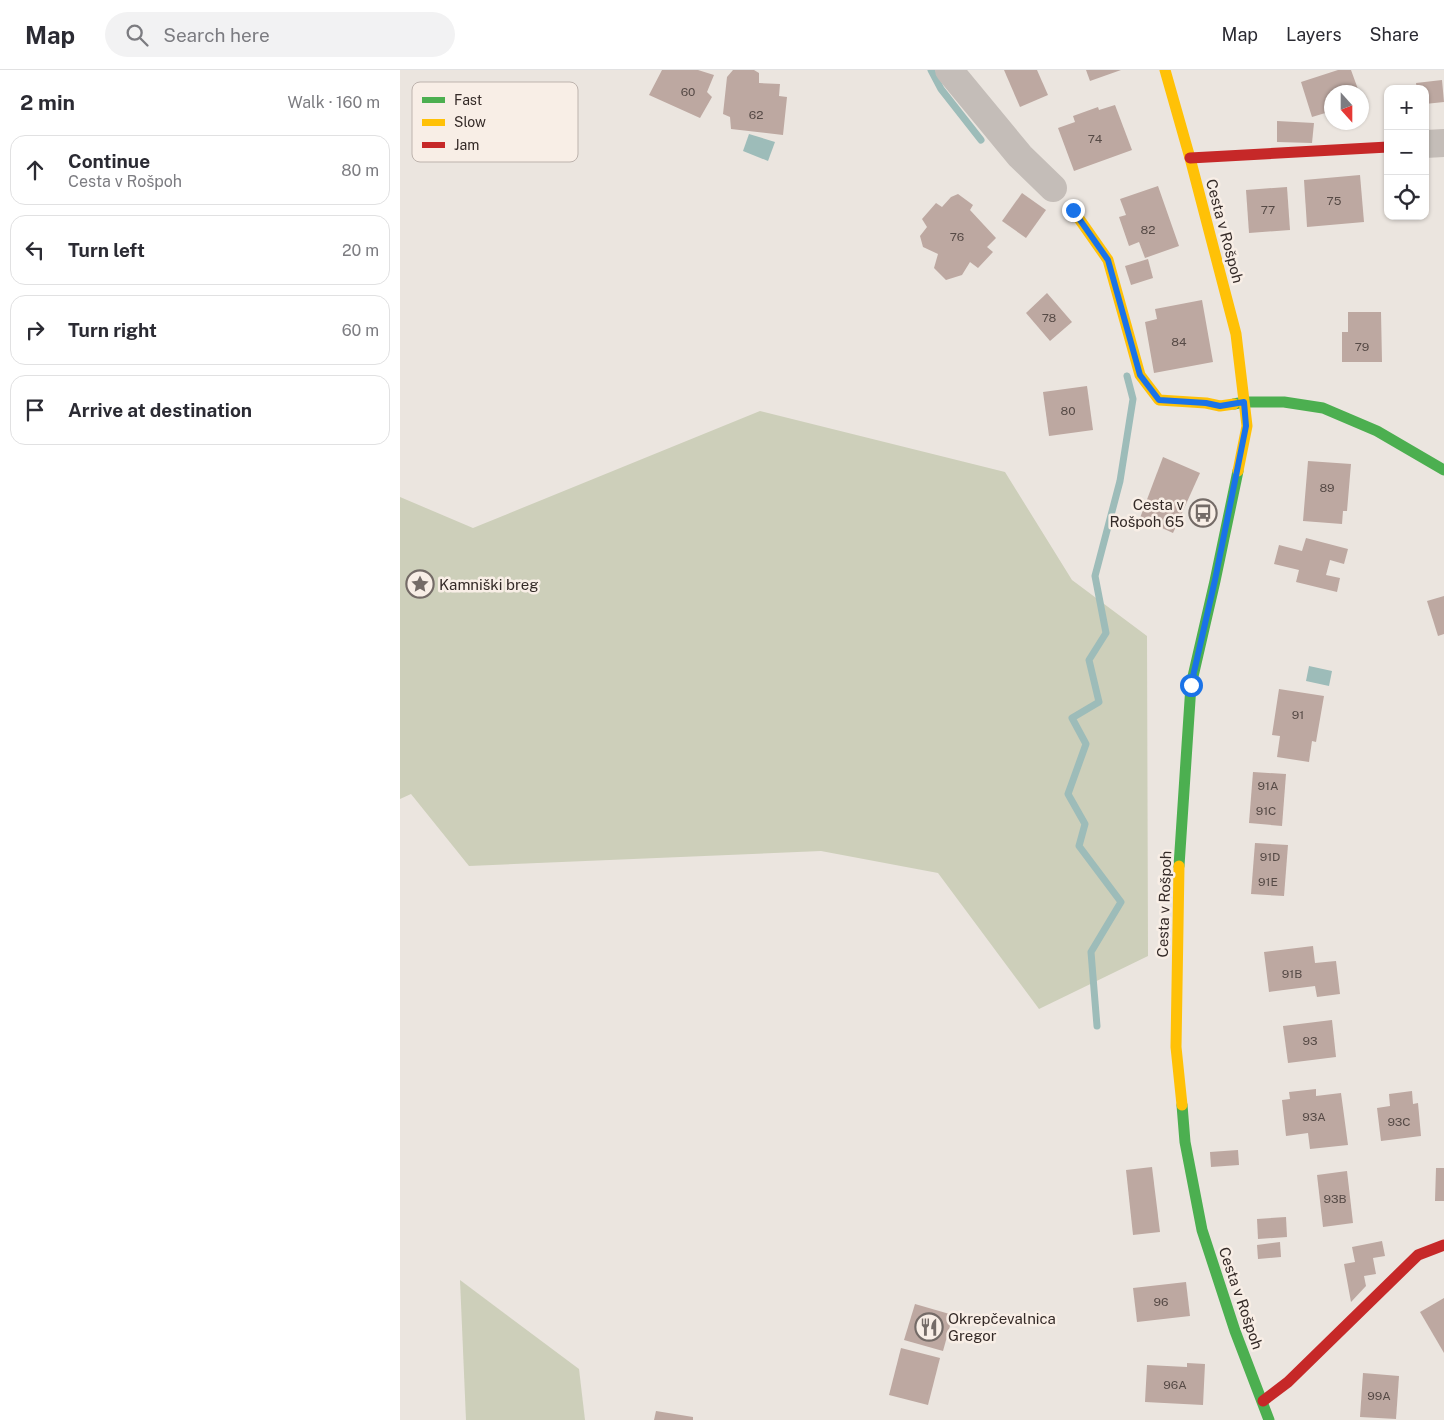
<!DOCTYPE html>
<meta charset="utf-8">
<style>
:root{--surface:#fff;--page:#f2f2f3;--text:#2b2b33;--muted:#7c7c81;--line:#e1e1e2}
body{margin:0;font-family:"Public Sans",sans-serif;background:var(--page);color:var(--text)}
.controls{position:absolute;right:15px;top:15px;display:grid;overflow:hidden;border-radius:10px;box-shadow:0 1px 4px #0004}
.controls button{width:45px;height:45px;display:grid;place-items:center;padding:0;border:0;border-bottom:1px solid var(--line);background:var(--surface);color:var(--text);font:25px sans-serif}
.compass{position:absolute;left:924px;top:15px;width:45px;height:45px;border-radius:50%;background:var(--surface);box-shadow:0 1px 4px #0004;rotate:159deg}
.stop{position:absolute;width:15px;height:15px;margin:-11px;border:4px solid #1a73e8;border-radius:50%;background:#fff}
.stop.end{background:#1a73e8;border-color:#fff;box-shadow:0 1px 5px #0008}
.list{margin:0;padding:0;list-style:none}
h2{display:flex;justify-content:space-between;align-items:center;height:65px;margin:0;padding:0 20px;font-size:21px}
h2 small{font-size:16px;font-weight:400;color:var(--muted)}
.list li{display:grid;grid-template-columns:32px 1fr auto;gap:15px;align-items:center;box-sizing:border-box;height:70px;margin:0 10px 10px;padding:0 10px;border:1px solid var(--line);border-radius:15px}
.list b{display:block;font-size:19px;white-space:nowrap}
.list p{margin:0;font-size:16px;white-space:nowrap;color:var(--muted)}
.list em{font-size:16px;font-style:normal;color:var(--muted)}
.icon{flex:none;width:28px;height:28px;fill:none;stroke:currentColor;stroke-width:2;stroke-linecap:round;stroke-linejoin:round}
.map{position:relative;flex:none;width:1044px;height:1350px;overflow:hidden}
header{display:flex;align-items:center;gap:30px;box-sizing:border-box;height:70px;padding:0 25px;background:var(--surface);border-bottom:1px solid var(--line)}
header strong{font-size:24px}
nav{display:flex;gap:28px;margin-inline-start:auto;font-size:18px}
.search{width:350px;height:45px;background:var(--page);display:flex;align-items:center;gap:12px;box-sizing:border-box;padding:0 18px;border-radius:28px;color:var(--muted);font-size:19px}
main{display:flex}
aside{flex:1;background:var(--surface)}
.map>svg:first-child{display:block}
.green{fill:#cdcfba}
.water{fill:#9dbcb9}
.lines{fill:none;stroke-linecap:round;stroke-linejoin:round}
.stream{stroke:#9dbcb9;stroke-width:7}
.building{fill:#bda8a1}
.street{stroke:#c4bdb8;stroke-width:28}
.fast{stroke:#4caf50;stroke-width:11}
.slow{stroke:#ffc107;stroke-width:11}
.jam{stroke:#c62828;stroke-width:11}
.route{stroke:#1a73e8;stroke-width:6}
.labels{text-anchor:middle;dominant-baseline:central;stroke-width:5;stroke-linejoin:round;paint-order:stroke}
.number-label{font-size:12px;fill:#564a46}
.street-label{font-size:15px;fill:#342a27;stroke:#f8eee6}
.poi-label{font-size:15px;fill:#342a27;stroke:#f8eee6;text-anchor:start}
.key{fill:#f8eee6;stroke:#bdb3ad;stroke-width:1}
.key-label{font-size:14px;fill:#342a27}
</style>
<header>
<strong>Map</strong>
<div class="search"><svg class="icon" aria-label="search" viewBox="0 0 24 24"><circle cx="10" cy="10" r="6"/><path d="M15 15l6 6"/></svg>Search here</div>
<nav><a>Map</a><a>Layers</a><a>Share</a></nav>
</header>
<main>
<aside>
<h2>2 min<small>Walk · 160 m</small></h2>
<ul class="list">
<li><svg class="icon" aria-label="ahead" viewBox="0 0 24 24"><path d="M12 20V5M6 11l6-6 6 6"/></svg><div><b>Continue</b><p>Cesta v Rošpoh</p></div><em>80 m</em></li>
<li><svg class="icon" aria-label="left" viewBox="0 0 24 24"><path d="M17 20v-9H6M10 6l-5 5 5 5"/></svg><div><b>Turn left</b></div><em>20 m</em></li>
<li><svg class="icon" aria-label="right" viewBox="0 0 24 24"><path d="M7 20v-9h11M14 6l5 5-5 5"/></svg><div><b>Turn right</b></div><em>60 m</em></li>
<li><svg class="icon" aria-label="arrive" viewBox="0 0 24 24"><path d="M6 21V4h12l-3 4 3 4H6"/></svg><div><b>Arrive at destination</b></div></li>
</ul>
</aside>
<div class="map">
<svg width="1044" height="1350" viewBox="0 0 1044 1350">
<rect width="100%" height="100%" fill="#ebe5df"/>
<g class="green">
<polygon points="360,341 605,402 672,510 747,566 748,886 639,939 538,803 421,781 69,796 11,724 0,729 0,427 73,458"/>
<polygon points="60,1210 179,1299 185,1350 66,1350"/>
</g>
<g class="water">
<polygon points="349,64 375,72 368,91 343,81"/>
<polygon points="909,596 932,601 929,616 906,611"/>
</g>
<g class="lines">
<g class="stream">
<polyline points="531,0 541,19 581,70"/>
<polyline points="697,956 691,882 721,832 679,776 685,754 668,724 686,674 672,648 699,632 689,590 706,563 695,506 720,411 733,329 727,306"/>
</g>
</g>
<g class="building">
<polygon points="262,0 298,0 314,5 307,22 312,27 300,48 249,25"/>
<polygon points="333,0 354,0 359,3 359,13 380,14 379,26 387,27 383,65 331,59 330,47 323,44 327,7"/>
<polygon points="604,0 637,0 648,25 620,37"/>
<polygon points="686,0 721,0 690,11"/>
<polygon points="938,0 951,0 959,22 932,22 932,41 912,47 901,12"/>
<polygon points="1042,10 1044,32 1025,34 1025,19 1017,19 1016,13"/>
<polygon points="715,35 732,80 674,101 658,58 675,52 673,46 698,37 699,40"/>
<polygon points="877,51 914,53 912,73 877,72"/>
<polygon points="960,105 964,152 907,157 904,110"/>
<polygon points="758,116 779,176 745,188 739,172 729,176 719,147 726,145 720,129"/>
<polygon points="887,117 890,160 849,163 846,120"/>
<polygon points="622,123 646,140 626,168 602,151"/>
<polygon points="558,124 573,135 570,140 596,168 587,177 593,182 578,198 570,192 562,205 546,210 534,198 538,184 523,177 520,166 527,157 522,149 536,133 542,137 551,127"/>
<polygon points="748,189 753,208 731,215 725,196"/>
<polygon points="647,223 672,252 650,271 626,243"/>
<polygon points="802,230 813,292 754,303 745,252 757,249 755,239"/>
<polygon points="948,242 981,242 982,292 942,292 942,262 948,262"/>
<polygon points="687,316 693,360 649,366 643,322"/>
<polygon points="763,387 800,403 773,463 740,448"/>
<polygon points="908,391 951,394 947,441 943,441 942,454 903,451"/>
<polygon points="906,468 948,479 944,494 930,490 926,505 940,508 937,522 896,512 899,500 874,494 879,475 902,481"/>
<polygon points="1044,526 1044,564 1038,566 1027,531"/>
<polygon points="879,619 924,626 916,672 912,671 909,692 877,687 880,666 872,665"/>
<polygon points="853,702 886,704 882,756 849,753"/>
<polygon points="855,773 888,775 884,826 851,824"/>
<polygon points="913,876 915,893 936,891 940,924 917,927 915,916 869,922 864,882"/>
<polygon points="932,950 936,987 888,993 883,956"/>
<polygon points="916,1019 916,1026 941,1023 948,1075 910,1079 908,1063 886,1066 882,1030 890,1029 889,1022"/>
<polygon points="1012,1021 1013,1034 1018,1033 1021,1066 981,1071 977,1038 990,1036 989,1024"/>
<polygon points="838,1080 839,1095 811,1097 810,1082"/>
<polygon points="752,1097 760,1162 733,1165 726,1100"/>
<polygon points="1036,1098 1044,1098 1044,1131 1035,1131"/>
<polygon points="947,1101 953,1153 923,1157 917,1105"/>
<polygon points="886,1147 887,1167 858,1169 857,1149"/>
<polygon points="982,1171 985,1186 973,1188 976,1204 964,1206 966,1216 951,1232 944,1194 955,1192 952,1177"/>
<polygon points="880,1172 881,1187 858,1189 857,1175"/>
<polygon points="786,1212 790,1246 737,1252 733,1218"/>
<polygon points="1044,1228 1044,1283 1020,1242"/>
<polygon points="515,1234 553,1245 543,1281 504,1270"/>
<polygon points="501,1278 540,1288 528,1335 489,1325"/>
<polygon points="787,1293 805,1294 803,1335 745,1332 747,1295 787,1297"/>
<polygon points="963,1303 999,1306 996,1349 960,1347"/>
<polygon points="256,1341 293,1347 293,1350 254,1350"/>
</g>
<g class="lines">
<g class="street">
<polyline points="549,0 620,86 653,118"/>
<polyline points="1025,74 1044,73"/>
</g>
<g class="fast">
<polyline points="834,334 844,332 884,332 923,338 977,361 1044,400"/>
<polyline points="779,796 791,615 815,511 838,401"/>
<polyline points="782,1035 785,1072 802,1160 835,1261 869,1350"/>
</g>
<g class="slow">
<polyline points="765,0 790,88 836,264 847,356 838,401"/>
<polyline points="673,140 708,190 740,305 759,330 806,333 820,336 834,334"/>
<polyline points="779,796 776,977 782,1035"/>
</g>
<g class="jam">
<polyline points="790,88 988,77"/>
<polyline points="863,1331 888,1312 1018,1185 1044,1175"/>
</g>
</g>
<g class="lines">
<polyline class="route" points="673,140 708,190 740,305 759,330 806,333 820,336 844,332 846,356 815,510 791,615"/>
</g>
<defs>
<g id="bus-ring" transform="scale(1.4375)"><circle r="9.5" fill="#f8eee6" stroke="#746b67" stroke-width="1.5"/><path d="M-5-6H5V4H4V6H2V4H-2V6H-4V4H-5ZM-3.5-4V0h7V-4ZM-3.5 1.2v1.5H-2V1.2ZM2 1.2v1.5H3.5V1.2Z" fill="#746b67"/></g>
<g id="sight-ring" transform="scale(1.4375)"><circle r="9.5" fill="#f8eee6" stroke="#746b67" stroke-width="1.5"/><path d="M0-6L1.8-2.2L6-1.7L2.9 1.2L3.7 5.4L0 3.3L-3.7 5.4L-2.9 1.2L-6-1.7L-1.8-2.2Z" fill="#746b67"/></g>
<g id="restaurant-ring" transform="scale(1.4375)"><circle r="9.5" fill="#f8eee6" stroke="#746b67" stroke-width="1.5"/><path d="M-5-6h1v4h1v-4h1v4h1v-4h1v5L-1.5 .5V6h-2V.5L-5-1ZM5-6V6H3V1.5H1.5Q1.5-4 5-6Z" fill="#746b67"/></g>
</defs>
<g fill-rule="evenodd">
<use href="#bus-ring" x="803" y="443"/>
<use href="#sight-ring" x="20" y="514"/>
<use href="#restaurant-ring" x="529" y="1257"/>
</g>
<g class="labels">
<g class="number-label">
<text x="288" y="22">60</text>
<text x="356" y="45">62</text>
<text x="695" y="69">74</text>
<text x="934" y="131">75</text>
<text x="868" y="140">77</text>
<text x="748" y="160">82</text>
<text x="557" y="167">76</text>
<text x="649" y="248">78</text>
<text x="779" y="272">84</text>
<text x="962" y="277">79</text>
<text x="668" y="341">80</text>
<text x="927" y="418">89</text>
<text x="898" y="645">91</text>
<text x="868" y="716">91A</text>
<text x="866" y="741">91C</text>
<text x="870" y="787">91D</text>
<text x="868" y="812">91E</text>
<text x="892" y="904">91B</text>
<text x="910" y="971">93</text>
<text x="914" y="1047">93A</text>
<text x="999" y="1052">93C</text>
<text x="935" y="1129">93B</text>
<text x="761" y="1232">96</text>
<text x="775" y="1315">96A</text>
<text x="979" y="1326">99A</text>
</g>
<g class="street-label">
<text transform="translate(825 161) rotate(75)">Cesta v Rošpoh</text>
<text transform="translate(764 834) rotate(-88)">Cesta v Rošpoh</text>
<text transform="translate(841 1228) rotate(71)">Cesta v Rošpoh</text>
</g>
<g class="poi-label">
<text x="784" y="434" text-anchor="end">Cesta v<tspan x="784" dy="17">Rošpoh 65</tspan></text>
<text x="39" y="514">Kamniški breg</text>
<text x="548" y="1248">Okrepčevalnica<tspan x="548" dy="17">Gregor</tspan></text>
</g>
</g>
<rect x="12" y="12" width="166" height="80" rx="8" class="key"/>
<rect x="22" y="27" width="23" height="6" fill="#4caf50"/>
<rect x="22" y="49" width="23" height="7" fill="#ffc107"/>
<rect x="22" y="72" width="23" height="6" fill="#c62828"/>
<g class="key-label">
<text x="54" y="35">Fast</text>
<text x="54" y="57">Slow</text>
<text x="54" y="80">Jam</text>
</g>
</svg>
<div class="controls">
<button>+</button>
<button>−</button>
<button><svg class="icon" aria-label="locate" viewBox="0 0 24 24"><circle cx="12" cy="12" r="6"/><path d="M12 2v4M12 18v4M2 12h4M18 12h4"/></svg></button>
</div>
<svg class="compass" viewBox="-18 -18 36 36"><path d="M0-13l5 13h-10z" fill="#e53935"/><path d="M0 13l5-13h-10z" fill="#7c7c81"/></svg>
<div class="stop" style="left:791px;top:615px"></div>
<div class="stop end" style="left:673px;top:140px"></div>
</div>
</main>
